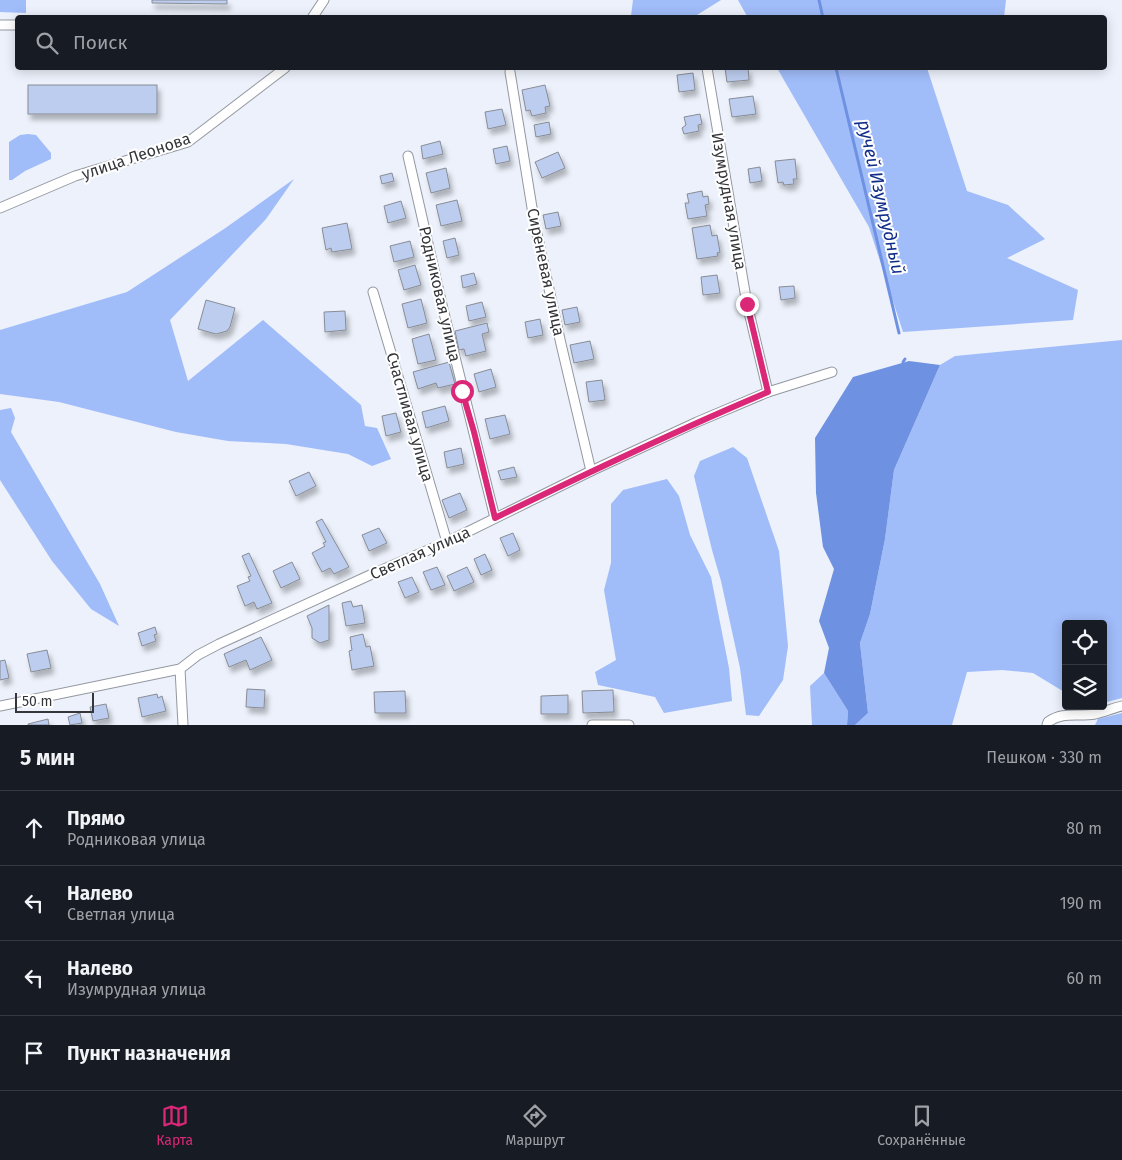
<!DOCTYPE html>
<html lang="ru">
<meta charset="utf-8">
<style>
:root{--surface:#171b24;--page:#242831;--text:#f1f3f6;--muted:#9ea1a6;--line:#363941;--accent:#db2777}
body{margin:0;font-family:"Fira Sans",sans-serif;background:var(--page);color:var(--text)}
.controls{position:absolute;right:15px;bottom:15px;display:grid;overflow:hidden;border-radius:5px;box-shadow:0 2px 12px #0003}
.controls button{width:45px;height:45px;display:grid;place-items:center;padding:0;border:0;border-bottom:1px solid var(--line);background:var(--surface);color:var(--text);font:25px sans-serif}
.scale{position:absolute;left:15px;bottom:12px;width:79px;box-sizing:border-box;padding-left:5px;border:2px solid #34363a;border-top:0;font-size:14px;line-height:18px;white-space:nowrap;color:#34363a;-webkit-text-stroke:4px #fff;paint-order:stroke}
.stop{position:absolute;width:15px;height:15px;margin:-11px;border:4px solid #db2777;border-radius:50%;background:#fff}
.stop.end{background:#db2777;border-color:#fff;box-shadow:0 1px 5px #0008}
.list{margin:0;padding:0;list-style:none}
h2{display:flex;justify-content:space-between;align-items:center;height:65px;margin:0;padding:0 20px;font-size:21px}
h2 small{font-size:16px;font-weight:400;color:var(--muted)}
.list li{display:grid;grid-template-columns:32px 1fr auto;gap:15px;align-items:center;box-sizing:border-box;height:75px;padding:0 20px;border-top:1px solid var(--line)}
.list b{display:block;font-size:19px;white-space:nowrap}
.list p{margin:0;font-size:16px;white-space:nowrap;color:var(--muted)}
.list em{font-size:16px;font-style:normal;color:var(--muted)}
.icon{flex:none;width:28px;height:28px;fill:none;stroke:currentColor;stroke-width:2;stroke-linecap:round;stroke-linejoin:round}
.map{position:relative;flex:none;width:1122px;height:725px;overflow:hidden}
.search{position:absolute;background:var(--surface);box-shadow:0 2px 12px #0003;left:15px;right:15px;top:15px;height:55px;display:flex;align-items:center;gap:12px;box-sizing:border-box;padding:0 18px;border-radius:5px;color:var(--muted);font-size:19px}
.sheet{height:365px;background:var(--surface)}
nav{display:flex;justify-content:space-around;align-items:center;box-sizing:border-box;height:70px;border-top:1px solid var(--line);background:var(--surface);font-size:14px;color:var(--muted)}
nav a{display:grid;justify-items:center;gap:2px}
nav .on{color:var(--accent)}
.map>svg:first-child{display:block}
.green{fill:#a0bcf9}
.water{fill:#6e91e2}
.lines{fill:none;stroke-linecap:round;stroke-linejoin:round}
.stream{stroke:#6e91e2;stroke-width:3}
.building{fill:#bdcdef;stroke:#888c94;filter:url(#shadow)}
.minor-casing{stroke:#9498a1;stroke-width:11}
.minor{stroke:#fff;stroke-width:9}
.route{stroke:#db2777;stroke-width:6}
.labels{text-anchor:middle;dominant-baseline:central;stroke-width:4;stroke-linejoin:round;paint-order:stroke}
.street-label{font-size:16px;fill:#34363a;stroke:#fff}
.water-label{font-size:18px;font-style:italic;fill:#102d89;stroke:#fff}
</style>
<div class="map">
<svg width="1122" height="725" viewBox="0 0 1122 725">
<defs>
<filter id="shadow"><feDropShadow dx="3" dy="5.5" stdDeviation="2.5" flood-color="#0004"/></filter>
</defs>
<rect width="100%" height="100%" fill="#ecf1fb"/>
<g class="green">
<polygon points="0,0 26,0 26,13 0,12"/>
<polygon points="633,0 721,0 697,15 631,16"/>
<polygon points="738,0 1006,0 1004,17 748,18"/>
<polygon points="777,68 927,68 967,191 1008,205 1045,239 1007,258 1078,290 1073,320 903,332 869,227"/>
<polygon points="28,134 36,135 51,153 51,159 25,171 12,180 9,180 9,142 20,135"/>
<polygon points="294,179 266,219 170,320 188,381 263,320 361,405 365,426 377,428 391,459 372,466 348,454 286,444 228,441 176,432 59,402 0,394 0,330 127,292 224,229"/>
<polygon points="1122,340 1122,698 1103,703 1103,624 1066,624 1066,693 1033,673 1002,670 967,672 952,725 855,725 868,713 860,643 870,614 885,539 894,470 940,365 955,356"/>
<polygon points="11,408 15,418 11,432 100,584 119,626 91,609 52,561 0,480 0,410"/>
<polygon points="733,447 747,458 779,551 788,646 783,680 759,716 746,715 740,668 721,581 712,550 694,476 700,461"/>
<polygon points="667,479 679,496 690,535 711,577 729,668 732,701 664,713 655,697 598,685 595,672 616,660 604,590 611,563 611,504 623,490"/>
<polygon points="824,673 848,711 847,725 812,725 810,686"/>
<polygon points="1122,713 1122,725 1095,725 1098,719"/>
</g>
<polygon class="water" points="909,361 940,365 894,470 885,539 870,614 860,643 868,713 855,725 847,725 848,711 824,673 829,648 819,621 834,569 823,547 816,493 815,438 853,377"/>
<g class="lines">
<g class="stream">
<polyline points="819,0 823,18"/>
<polyline points="836,68 899,333"/>
<polyline points="903,362 905,359"/>
</g>
</g>
<g class="building">
<polygon points="152,0 227,0 227,4 152,3"/>
<polygon points="725,68 748,68 749,80 727,82"/>
<polygon points="693,73 695,90 679,92 677,75"/>
<rect x="28" y="85" width="129" height="29"/>
<polygon points="545,85 550,106 545,107 546,113 532,116 530,110 526,111 522,90"/>
<polygon points="753,96 756,114 732,117 729,99"/>
<polygon points="502,109 506,125 488,129 485,112"/>
<polygon points="700,114 702,124 698,125 699,131 684,134 682,128 686,125 684,117"/>
<polygon points="549,122 551,134 536,137 534,125"/>
<polygon points="440,141 443,154 423,159 421,146"/>
<polygon points="507,146 510,161 496,164 493,149"/>
<polygon points="558,152 565,168 542,178 535,162"/>
<polygon points="795,159 797,179 793,179 794,184 784,185 783,182 778,183 775,161"/>
<polygon points="760,167 762,181 750,183 748,169"/>
<polygon points="446,168 450,188 431,193 426,173"/>
<polygon points="392,173 394,181 382,184 380,176"/>
<polygon points="702,191 703,197 708,196 709,204 705,205 707,216 688,219 685,203 689,203 687,194"/>
<polygon points="457,200 462,221 441,226 436,205"/>
<polygon points="401,201 406,218 388,223 384,206"/>
<polygon points="558,212 561,226 546,229 543,215"/>
<polygon points="347,223 352,249 332,252 331,248 326,250 322,228"/>
<polygon points="710,225 712,236 717,235 720,252 717,253 718,256 697,259 692,228"/>
<polygon points="455,238 459,255 447,258 443,241"/>
<polygon points="410,241 414,257 394,262 390,246"/>
<polygon points="415,265 421,285 404,290 398,270"/>
<polygon points="474,273 477,284 463,288 461,276"/>
<polygon points="717,275 720,293 703,295 701,277"/>
<polygon points="794,286 795,298 781,300 779,287"/>
<polygon points="421,299 427,323 408,328 402,304"/>
<polygon points="206,300 235,308 230,327 227,331 216,334 198,329"/>
<polygon points="482,302 486,317 469,321 466,306"/>
<polygon points="577,307 580,322 565,325 562,310"/>
<polygon points="345,311 346,330 325,332 324,312"/>
<polygon points="540,319 543,335 528,338 525,322"/>
<polygon points="487,323 489,332 482,334 486,351 466,356 464,349 459,350 455,331"/>
<polygon points="429,334 436,360 418,364 412,339"/>
<polygon points="590,341 594,359 574,363 570,345"/>
<polygon points="449,362 455,384 438,388 436,383 418,389 413,372"/>
<polygon points="491,369 496,387 479,392 474,374"/>
<polygon points="602,380 605,400 589,402 586,382"/>
<polygon points="445,406 449,421 426,428 422,412"/>
<polygon points="396,413 401,432 386,436 382,416"/>
<polygon points="505,415 510,434 490,439 485,419"/>
<polygon points="461,448 464,464 447,468 444,452"/>
<polygon points="514,467 517,477 501,480 498,471"/>
<polygon points="309,472 316,486 296,496 289,481"/>
<polygon points="460,493 467,510 449,518 442,500"/>
<polygon points="322,519 349,567 334,574 330,568 322,572 312,553 325,546 323,543 326,542 316,522"/>
<polygon points="379,528 387,543 369,551 362,535"/>
<polygon points="513,533 520,550 508,556 500,538"/>
<polygon points="249,553 272,603 257,609 254,602 245,606 237,586 250,581 248,577 251,576 242,556"/>
<polygon points="485,554 492,570 481,575 474,559"/>
<polygon points="292,562 300,579 281,588 273,571"/>
<polygon points="437,567 445,585 431,590 423,572"/>
<polygon points="467,567 474,582 454,591 447,576"/>
<polygon points="412,577 419,592 405,598 398,582"/>
<polygon points="351,601 353,607 362,605 365,623 346,626 342,603"/>
<polygon points="329,605 329,640 320,643 312,638 312,628 307,616"/>
<polygon points="155,627 157,634 154,635 156,641 142,646 138,633"/>
<polygon points="363,634 366,647 370,646 374,666 352,670 349,651 352,650 350,637"/>
<polygon points="261,637 272,660 250,670 246,660 229,667 224,654"/>
<polygon points="47,650 51,668 31,672 27,654"/>
<polygon points="5,660 9,678 0,680 0,661"/>
<polygon points="247,689 265,690 264,708 246,707"/>
<polygon points="613,690 614,712 583,713 582,691"/>
<polygon points="405,691 406,713 375,713 374,692"/>
<polygon points="157,694 158,698 162,696 166,711 142,717 138,698"/>
<polygon points="568,695 568,714 541,714 541,696"/>
<polygon points="106,704 109,718 93,721 90,707"/>
<polygon points="80,713 82,723 70,725 68,717"/>
<polygon points="48,719 49,725 28,725 28,724"/>
</g>
<g class="lines">
<g class="minor-casing">
<g id="minor">
<polyline points="312,18 324,0"/>
<polyline points="0,25 18,25"/>
<polyline points="707,68 747,304 768,392"/>
<polyline points="510,72 534,220 561,344 591,471"/>
<polyline points="408,156 443,309 495,518"/>
<polyline points="0,208 75,176 188,142 285,68"/>
<polyline points="373,292 447,542"/>
<polyline points="180,669 183,725"/>
<polyline points="0,706 180,669 198,655 219,644 370,575 447,542 591,471 697,422 768,392 832,372"/>
<polyline points="592,725 629,725"/>
<path d="M1047 725 1048 722C1063 711 1078 717 1095 714 1104 712 1113 708 1122 706"/>
</g>
</g>
<use href="#minor" class="minor"/>
</g>
<g class="lines">
<path class="route" d="M462 391 474 432 495 518C585 474 675 431 768 392L747 304"/>
</g>
<g class="labels">
<g class="street-label">
<text transform="translate(136 156) rotate(-19)">улица Леонова</text>
<text transform="translate(729 201) rotate(80)">Изумрудная улица</text>
<text transform="translate(546 272) rotate(78)">Сиреневая улица</text>
<text transform="translate(440 294) rotate(77)">Родниковая улица</text>
<text transform="translate(410 417) rotate(74)">Счастливая улица</text>
<text transform="translate(420 553) rotate(-24)">Светлая улица</text>
</g>
<g class="water-label">
<text transform="translate(881 197) rotate(77)">ручей Изумрудный</text>
</g>
</g>
</svg>
<div class="controls">
<button><svg class="icon" aria-label="locate" viewBox="0 0 24 24"><circle cx="12" cy="12" r="6"/><path d="M12 2v4M12 18v4M2 12h4M18 12h4"/></svg></button>
<button><svg class="icon" aria-label="layers" viewBox="0 0 24 24"><path d="M12 4l9 5-9 5-9-5zM3 14l9 5 9-5"/></svg></button>
</div>
<div class="scale">50 m</div>
<div class="stop" style="left:462px;top:391px"></div>
<div class="stop end" style="left:747px;top:304px"></div>
<div class="search"><svg class="icon" aria-label="search" viewBox="0 0 24 24"><circle cx="10" cy="10" r="6"/><path d="M15 15l6 6"/></svg>Поиск</div>
</div>
<section class="sheet">
<h2>5 мин<small>Пешком · 330 m</small></h2>
<ul class="list">
<li><svg class="icon" aria-label="ahead" viewBox="0 0 24 24"><path d="M12 20V5M6 11l6-6 6 6"/></svg><div><b>Прямо</b><p>Родниковая улица</p></div><em>80 m</em></li>
<li><svg class="icon" aria-label="left" viewBox="0 0 24 24"><path d="M17 20v-9H6M10 6l-5 5 5 5"/></svg><div><b>Налево</b><p>Светлая улица</p></div><em>190 m</em></li>
<li><svg class="icon" aria-label="left" viewBox="0 0 24 24"><path d="M17 20v-9H6M10 6l-5 5 5 5"/></svg><div><b>Налево</b><p>Изумрудная улица</p></div><em>60 m</em></li>
<li><svg class="icon" aria-label="arrive" viewBox="0 0 24 24"><path d="M6 21V4h12l-3 4 3 4H6"/></svg><div><b>Пункт назначения</b></div></li>
</ul>
</section>
<nav>
<a class="on"><svg class="icon" aria-label="map" viewBox="0 0 24 24"><path d="M3 6l6-2 6 2 6-2v14l-6 2-6-2-6 2zM9 4v14M15 6v14"/></svg>Карта</a>
<a><svg class="icon" aria-label="directions" viewBox="0 0 24 24"><path d="M12 3l9 9-9 9-9-9zM9 14v-3h6M13 9l2 2-2 2"/></svg>Маршрут</a>
<a><svg class="icon" aria-label="saved" viewBox="0 0 24 24"><path d="M7 4h10v16l-5-4-5 4z"/></svg>Сохранённые</a>
</nav>
